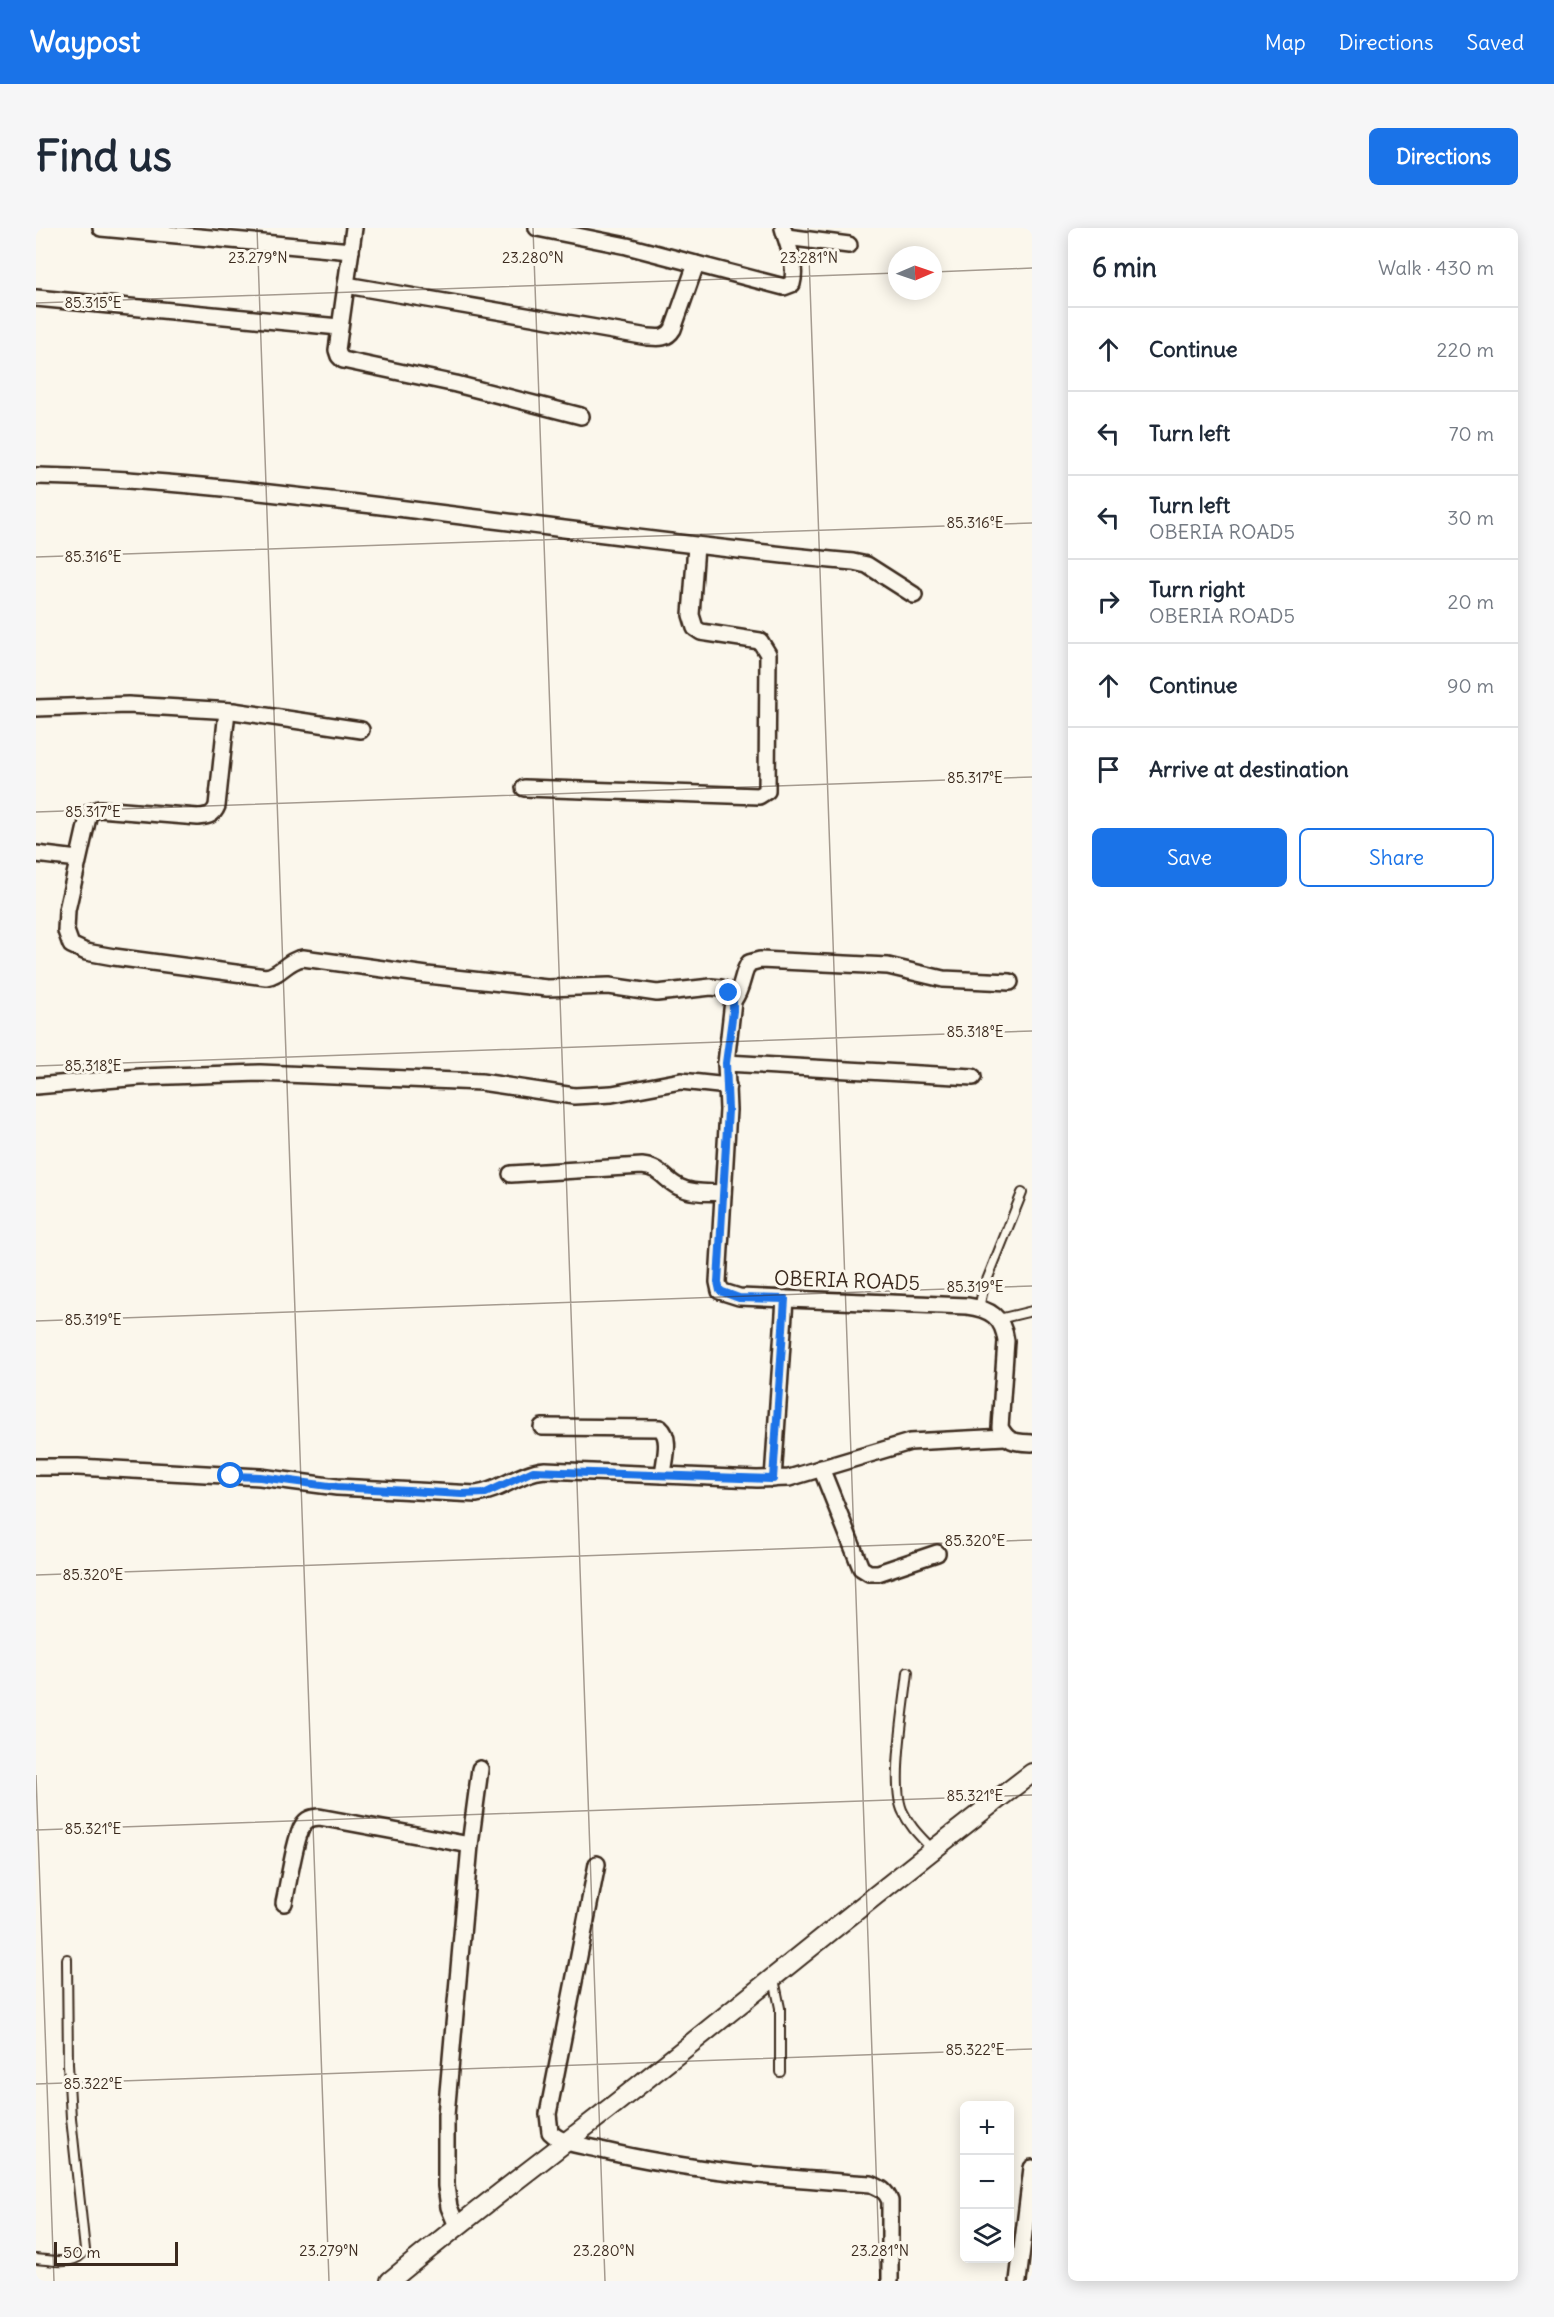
<!DOCTYPE html>
<meta charset="utf-8">
<style>
:root{--surface:#fff;--page:#f6f6f7;--text:#1f2937;--muted:#747a83;--line:#e0e1e3;--accent:#1a73e8}
body{margin:0;font-family:Delius,sans-serif;background:var(--page);color:var(--text)}
.controls{position:absolute;right:18px;bottom:18px;display:grid;overflow:hidden;border-radius:9px;box-shadow:0 3px 15px #0003}
.controls button{width:54px;height:54px;display:grid;place-items:center;padding:0;border:0;border-bottom:2px solid var(--line);background:var(--surface);color:var(--text);font:30px sans-serif}
.compass{position:absolute;left:852px;top:18px;width:54px;height:54px;border-radius:50%;background:var(--surface);box-shadow:0 3px 15px #0003;rotate:88deg}
.scale{position:absolute;left:18px;bottom:15px;width:124px;box-sizing:border-box;padding-left:6px;border:3px solid #3b2a1e;border-top:0;font-size:16px;line-height:21px;white-space:nowrap;color:#3b2a1e;-webkit-text-stroke:4px #fbf7ec;paint-order:stroke}
.stop{position:absolute;width:18px;height:18px;margin:-14px;border:4px solid #1a73e8;border-radius:50%;background:#fff}
.stop.end{background:#1a73e8;border-color:#fff;box-shadow:0 2px 6px #0008}
.list{margin:0;padding:0;list-style:none}
h2{display:flex;justify-content:space-between;align-items:center;height:78px;margin:0;padding:0 24px;font-size:26px}
h2 small{font-size:20px;font-weight:400;color:var(--muted)}
.list li{display:grid;grid-template-columns:39px 1fr auto;gap:18px;align-items:center;box-sizing:border-box;height:84px;padding:0 24px;border-top:2px solid var(--line)}
.list b{display:block;font-size:22px;white-space:nowrap}
.list p{margin:0;font-size:20px;white-space:nowrap;color:var(--muted)}
.list em{font-size:20px;font-style:normal;color:var(--muted)}
.actions{display:flex;gap:12px;padding:18px 24px}
.actions a{flex:1;padding:14px 0;border:2px solid var(--accent);border-radius:9px;text-align:center;font-size:21px;color:var(--accent)}
.actions .main{background:var(--accent);color:#fff}
.icon{flex:none;width:33px;height:33px;fill:none;stroke:currentColor;stroke-width:2;stroke-linecap:round;stroke-linejoin:round}
.map{position:relative;flex:none;width:996px;height:2053px;overflow:hidden;border-radius:9px}
header{display:flex;align-items:center;gap:36px;box-sizing:border-box;height:84px;padding:0 30px;background:var(--accent);color:#fff}
header strong{font-size:28px}
nav{display:flex;gap:33px;margin-inline-start:auto;font-size:21px}
.intro{display:flex;align-items:center;justify-content:space-between;box-sizing:border-box;height:144px;padding:0 36px}
h1{margin:0;font-size:42px}
.button{padding:15px 27px;border-radius:9px;background:var(--accent);color:#fff;font-size:21px;font-weight:700}
main{display:flex;gap:36px;padding:0 36px}
aside{flex:1;background:var(--surface);border-radius:9px;box-shadow:0 3px 15px #0003}
.map>svg:first-child{display:block}
.lines{fill:none;stroke-linecap:round;stroke-linejoin:round}
.service-casing{stroke:#3b2a1e;stroke-width:12}
.minor-casing{stroke:#3b2a1e;stroke-width:20}
.tertiary-casing{stroke:#3b2a1e;stroke-width:22}
.service{stroke:#fbf7ec;stroke-width:8}
.minor{stroke:#fbf7ec;stroke-width:15}
.tertiary{stroke:#fbf7ec;stroke-width:18}
.route{stroke:#1a73e8;stroke-width:8}
.ticks{fill:none;stroke:#3b2a1e;stroke-width:1.5;stroke-opacity:0.45}
.labels{text-anchor:middle;dominant-baseline:central;stroke-width:6;stroke-linejoin:round;paint-order:stroke}
.street-label{font-size:20px;fill:#3b2a1e;stroke:#fbf7ec}
.ticks-label{font-size:15px;text-anchor:middle;fill:#3b2a1e;stroke:#fbf7ec;stroke-width:6;stroke-linejoin:round;paint-order:stroke}
</style>
<header>
<strong>Waypost</strong>
<nav><a>Map</a><a>Directions</a><a>Saved</a></nav>
</header>
<div class="intro"><h1>Find us</h1><a class="button">Directions</a></div>
<main>
<div class="map">
<svg width="996" height="2053" viewBox="0 0 996 2053">
<rect width="100%" height="100%" fill="#fbf7ec"/>
<filter id="ink" filterUnits="userSpaceOnUse"><feTurbulence type="fractalNoise" baseFrequency=".0167" numOctaves="2"/><feDisplacementMap in="SourceGraphic" scale="12" xChannelSelector="R" yChannelSelector="G"/><feConvolveMatrix kernelMatrix="1 2 1 2 8 2 1 2 1" color-interpolation-filters="sRGB"/></filter>
<g filter="url(#ink)">
<g class="lines">
<g class="service-casing">
<g id="service">
<polyline points="943,1080 947,1062 986,965"/>
<polyline points="963,1091 996,1083"/>
<path d="M872 1444C869 1476 854 1559 867 1584 874 1599 885 1609 896 1621"/>
<polyline points="738,1751 744,1780 744,1844"/>
<path d="M0 2031C17 2032 39 2039 49 2022L35 1890 32 1836 31 1731"/>
</g>
</g>
<g class="minor-casing">
<g id="minor">
<polyline points="65,0 315,23"/>
<polyline points="318,0 301,122 303,128 307,132 420,156 545,188"/>
<path d="M501 0 591 18 748 59 756 56C761 38 752 18 747 0"/>
<polyline points="750,9 813,17"/>
<path d="M310 57 612 109C623 110 631 111 637 101L660 36"/>
<polyline points="0,70 303,99"/>
<path d="M0 248C102 250 202 261 303 273 474 293 645 318 817 334L831 337 878 367"/>
<polyline points="0,480 92,477 197,483 325,502"/>
<path d="M191 483 181 578C177 588 171 588 162 589L63 581 53 585 31 682 30 703 35 717 50 724 78 729 230 749C245 747 251 732 267 730L391 747 511 760 573 758 621 765 675 759 685 760 693 765 697 773 690 835 692 882 682 1054 684 1063 703 1069 931 1078C954 1081 967 1089 970 1113L964 1199C972 1215 979 1214 996 1215"/>
<polyline points="488,560 723,568 731,563 732,426 724,413 665,404 659,400 655,387 660,318"/>
<polyline points="0,626 42,631"/>
<path d="M697 773C708 758 705 747 713 735L724 732 852 738 907 751 974 754"/>
<polyline points="690,835 937,849"/>
<polyline points="0,858 104,849 224,845 445,854 538,868 576,866 645,853 692,858"/>
<path d="M475 946 606 938C626 940 627 951 643 959 656 966 673 964 687 965"/>
<path d="M506 1199 624 1200C636 1210 628 1233 627 1247"/>
<path d="M0 1239H42L224 1249 301 1259 440 1266C465 1263 483 1244 509 1242L721 1251 753 1250 874 1214 969 1209"/>
<polyline points="785,1240 825,1340 833,1345 842,1345 901,1325"/>
<polyline points="737,1251 749,1071"/>
<path d="M561 1636 512 1886 514 1904C527 1917 548 1917 565 1922 653 1943 744 1950 835 1956 845 1960 850 1963 854 1973V2053"/>
<path d="M248 1675C252 1658 259 1609 267 1597 271 1590 276 1590 283 1589L434 1617"/>
<polyline points="421,1998 413,1979 410,1958 410,1887 434,1617 444,1541"/>
<polyline points="982,2053 996,1940"/>
</g>
</g>
<g class="tertiary-casing">
<path id="tertiary" d="M354 2053C435 1985 520 1923 603 1857 734 1753 863 1646 996 1545"/>
</g>
<use href="#service" class="service"/>
<use href="#minor" class="minor"/>
<use href="#tertiary" class="tertiary"/>
</g>
</g>
<g class="lines" filter="url(#ink)">
<polyline class="route" points="195,1248 224,1249 301,1259 426,1266 450,1265 497,1243 737,1251 749,1071 703,1070 684,1063 682,1054 692,882 690,835 697,783 697,773 693,765"/>
</g>
<path class="ticks" d="M221 0 293 2053M497 0 569 2053M772 0 844 2053M897 44 996 40M0 75 861 45M0 329 996 295M0 584 996 549M0 838 996 803M0 1093 996 1058M0 1347 996 1312M0 1547 18 2053M0 1602 996 1567M0 1856 996 1821"/>
<g class="labels">
<g class="street-label">
<text transform="translate(811 1052) rotate(2)">OBERIA ROAD5</text>
</g>
</g>
<g class="ticks-label">
<text x="222" y="35">23.279°N</text>
<text x="497" y="35">23.280°N</text>
<text x="773" y="35">23.281°N</text>
<text x="57" y="80">85.315°E</text>
<text x="939" y="300">85.316°E</text>
<text x="57" y="334">85.316°E</text>
<text x="939" y="555">85.317°E</text>
<text x="57" y="589">85.317°E</text>
<text x="939" y="809">85.318°E</text>
<text x="57" y="843">85.318°E</text>
<text x="939" y="1064">85.319°E</text>
<text x="57" y="1097">85.319°E</text>
<text x="939" y="1318">85.320°E</text>
<text x="57" y="1352">85.320°E</text>
<text x="939" y="1573">85.321°E</text>
<text x="57" y="1606">85.321°E</text>
<text x="939" y="1827">85.322°E</text>
<text x="57" y="1861">85.322°E</text>
<text x="293" y="2028">23.279°N</text>
<text x="568" y="2028">23.280°N</text>
<text x="844" y="2028">23.281°N</text>
</g>
</svg>
<div class="controls">
<button>+</button>
<button>−</button>
<button><svg class="icon" aria-label="layers" viewBox="0 0 24 24"><path d="M12 4l9 5-9 5-9-5zM3 14l9 5 9-5"/></svg></button>
</div>
<svg class="compass" viewBox="-18 -18 36 36"><path d="M0-13l5 13h-10z" fill="#e53935"/><path d="M0 13l5-13h-10z" fill="#747a83"/></svg>
<div class="scale">50 m</div>
<div class="stop" style="left:195px;top:1248px"></div>
<div class="stop end" style="left:693px;top:765px"></div>
</div>
<aside>
<h2>6 min<small>Walk · 430 m</small></h2>
<ul class="list">
<li><svg class="icon" aria-label="ahead" viewBox="0 0 24 24"><path d="M12 20V5M6 11l6-6 6 6"/></svg><div><b>Continue</b></div><em>220 m</em></li>
<li><svg class="icon" aria-label="left" viewBox="0 0 24 24"><path d="M17 20v-9H6M10 6l-5 5 5 5"/></svg><div><b>Turn left</b></div><em>70 m</em></li>
<li><svg class="icon" aria-label="left" viewBox="0 0 24 24"><path d="M17 20v-9H6M10 6l-5 5 5 5"/></svg><div><b>Turn left</b><p>OBERIA ROAD5</p></div><em>30 m</em></li>
<li><svg class="icon" aria-label="right" viewBox="0 0 24 24"><path d="M7 20v-9h11M14 6l5 5-5 5"/></svg><div><b>Turn right</b><p>OBERIA ROAD5</p></div><em>20 m</em></li>
<li><svg class="icon" aria-label="ahead" viewBox="0 0 24 24"><path d="M12 20V5M6 11l6-6 6 6"/></svg><div><b>Continue</b></div><em>90 m</em></li>
<li><svg class="icon" aria-label="arrive" viewBox="0 0 24 24"><path d="M6 21V4h12l-3 4 3 4H6"/></svg><div><b>Arrive at destination</b></div></li>
</ul>
<div class="actions"><a class="main">Save</a><a>Share</a></div>
</aside>
</main>
